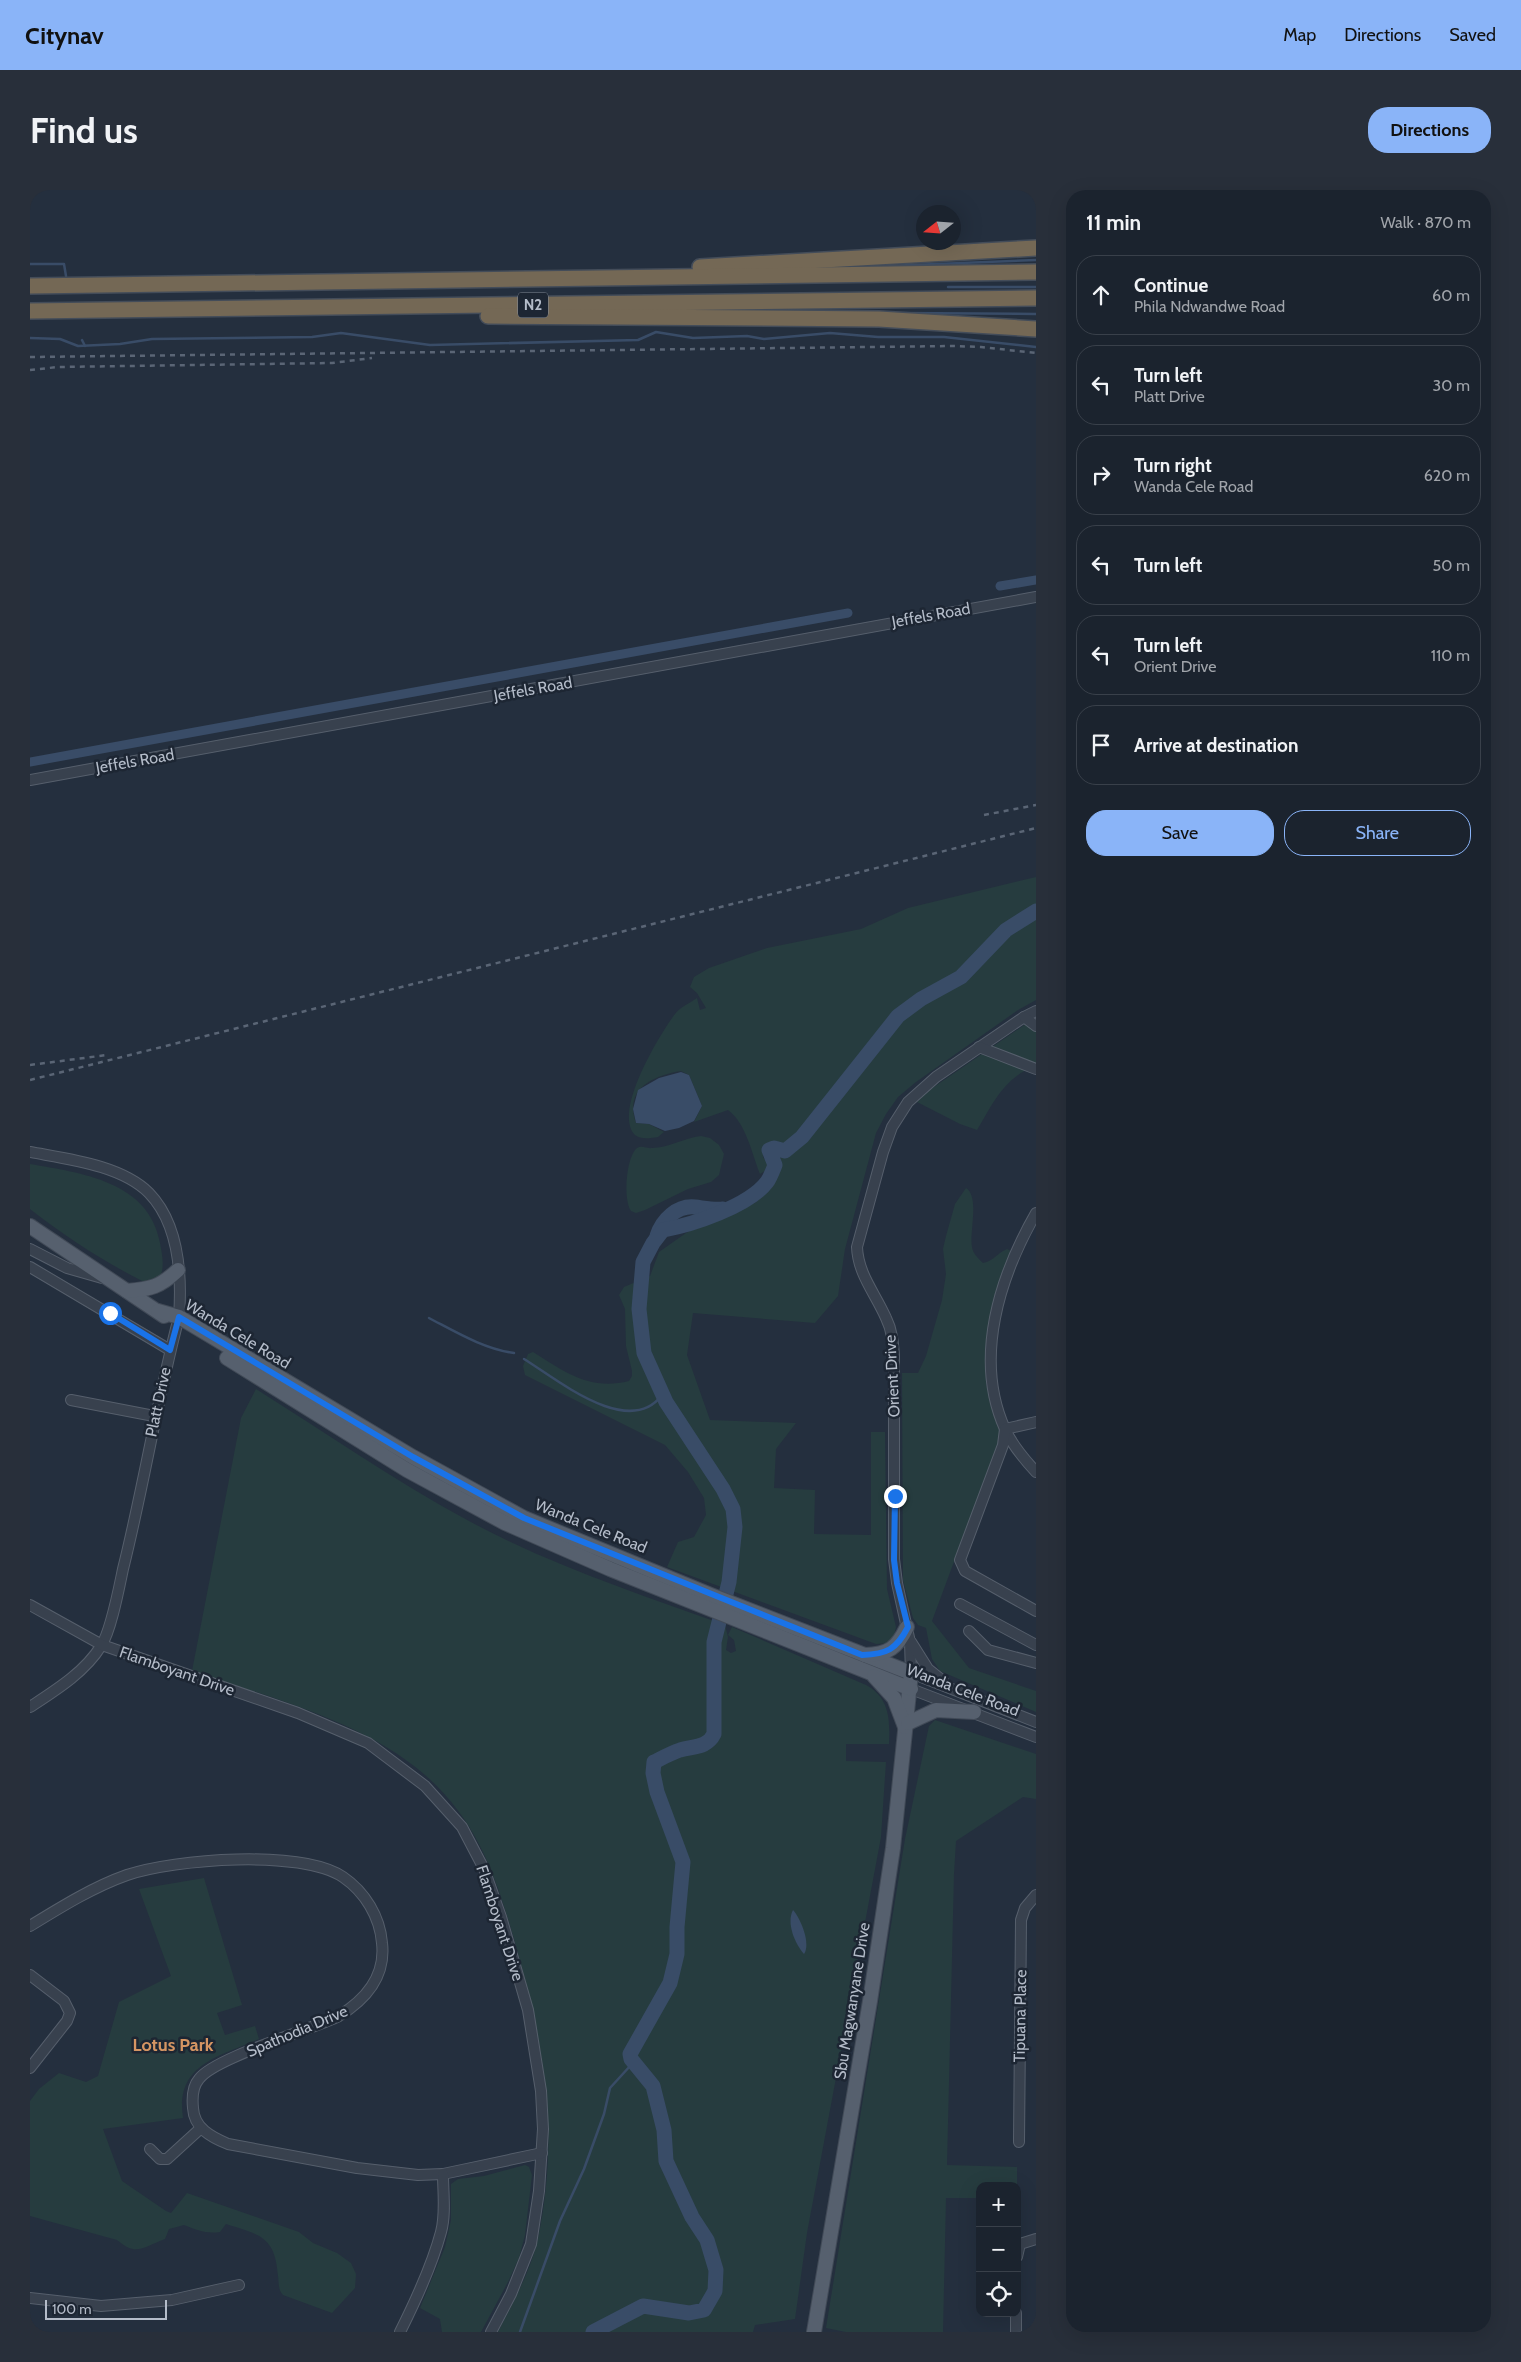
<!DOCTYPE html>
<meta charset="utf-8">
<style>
:root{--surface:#1b232e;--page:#282f3a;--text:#f1f3f6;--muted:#a0a4aa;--line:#39404a;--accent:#8ab4f8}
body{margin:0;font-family:Cabin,sans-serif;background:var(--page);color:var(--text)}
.controls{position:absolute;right:15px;bottom:15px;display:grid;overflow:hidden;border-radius:10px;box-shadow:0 5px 20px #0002}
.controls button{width:45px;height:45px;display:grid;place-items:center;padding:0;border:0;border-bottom:1px solid var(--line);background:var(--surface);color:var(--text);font:25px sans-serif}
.compass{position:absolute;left:886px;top:15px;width:45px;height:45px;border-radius:50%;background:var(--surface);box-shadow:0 5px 20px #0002;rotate:253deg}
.scale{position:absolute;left:15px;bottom:12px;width:122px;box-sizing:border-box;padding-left:5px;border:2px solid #b4bcc9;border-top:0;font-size:14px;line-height:18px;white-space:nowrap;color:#b4bcc9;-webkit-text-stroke:4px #1d2633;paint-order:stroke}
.stop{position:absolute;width:15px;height:15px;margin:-11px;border:4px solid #1a73e8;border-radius:50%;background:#fff}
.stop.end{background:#1a73e8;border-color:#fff;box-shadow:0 1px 5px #0008}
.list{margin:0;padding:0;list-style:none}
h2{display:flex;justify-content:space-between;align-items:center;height:65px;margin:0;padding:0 20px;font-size:21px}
h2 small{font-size:16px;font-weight:400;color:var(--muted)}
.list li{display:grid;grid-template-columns:32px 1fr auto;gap:15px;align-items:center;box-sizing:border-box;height:80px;margin:0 10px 10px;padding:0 10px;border:1px solid var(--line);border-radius:20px}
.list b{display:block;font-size:19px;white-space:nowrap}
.list p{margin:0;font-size:16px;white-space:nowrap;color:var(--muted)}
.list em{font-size:16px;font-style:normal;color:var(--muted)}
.actions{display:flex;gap:10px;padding:15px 20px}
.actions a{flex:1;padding:11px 0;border:1px solid var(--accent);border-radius:20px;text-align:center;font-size:18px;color:var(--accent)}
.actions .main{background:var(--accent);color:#111}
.icon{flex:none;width:28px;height:28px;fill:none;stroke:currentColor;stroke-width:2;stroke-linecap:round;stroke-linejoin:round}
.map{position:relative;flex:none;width:1006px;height:2142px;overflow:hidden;border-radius:20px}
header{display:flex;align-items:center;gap:30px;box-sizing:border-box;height:70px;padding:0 25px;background:var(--accent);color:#111}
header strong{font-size:24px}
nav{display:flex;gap:28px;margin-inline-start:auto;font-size:18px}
.intro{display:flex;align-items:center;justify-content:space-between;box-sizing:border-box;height:120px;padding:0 30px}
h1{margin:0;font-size:35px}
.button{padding:12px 22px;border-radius:20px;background:var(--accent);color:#111;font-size:18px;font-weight:700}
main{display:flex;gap:30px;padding:0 30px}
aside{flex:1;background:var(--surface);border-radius:20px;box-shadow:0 5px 20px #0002}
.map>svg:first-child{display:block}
.green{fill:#263c3f}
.water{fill:#394c67}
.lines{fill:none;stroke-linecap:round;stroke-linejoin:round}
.stream{stroke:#394c67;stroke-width:2.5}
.canal{stroke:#394c67;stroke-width:9}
.river{stroke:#394c67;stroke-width:15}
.minor-casing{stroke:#565f6c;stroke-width:12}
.major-casing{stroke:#414a57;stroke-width:16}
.highway-casing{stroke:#434c59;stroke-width:18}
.minor{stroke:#38414e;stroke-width:10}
.major{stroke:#56606e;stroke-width:14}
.highway{stroke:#746855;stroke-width:15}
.rail{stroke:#5a6575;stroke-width:2.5;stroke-dasharray:5 5;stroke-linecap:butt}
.route{stroke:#1a73e8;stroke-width:6}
.labels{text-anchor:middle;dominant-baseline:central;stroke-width:5;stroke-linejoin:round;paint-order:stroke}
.shield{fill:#1d2633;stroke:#878f9c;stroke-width:1}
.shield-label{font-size:15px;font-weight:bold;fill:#b4bcc9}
.street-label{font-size:16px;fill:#b4bcc9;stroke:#1d2633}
.neighbourhood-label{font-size:18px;font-weight:bold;fill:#d59563;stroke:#1d2633}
</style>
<header>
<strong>Citynav</strong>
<nav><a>Map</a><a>Directions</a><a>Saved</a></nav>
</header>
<div class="intro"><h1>Find us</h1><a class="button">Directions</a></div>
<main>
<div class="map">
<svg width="1006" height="2142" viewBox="0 0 1006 2142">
<rect width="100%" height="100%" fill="#242f3e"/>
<g class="green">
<path d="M1006 687V810L988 820 886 892 868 907 856 924 846 943 815 1059 808 1106 785 1133 663 1123 657 1165 680 1230 766 1233 746 1259 744 1298 785 1300 784 1344 841 1345V1242H855L857 1399 866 1437 864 1446 859 1453 846 1454 637 1377 648 1352 664 1347 676 1325 674 1308 658 1282 635 1255 495 1185 493 1176 498 1164 503 1162C535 1182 560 1201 599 1191L602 1186V1181L596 1156 595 1119 589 1105 594 1097 620 1086 629 1062 656 1043 682 1030 725 1013 744 994 752 975 745 954 738 957 733 956V967L739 974 738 979 730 984C722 964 716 933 698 920L664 932 672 916 659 885 651 881C622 886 594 899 606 933L619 934 634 942 628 947C621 948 611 950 605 945 582 922 630 844 645 824 650 817 660 813 667 808L670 820 676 818 667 803 660 797 664 787 679 778 737 758 831 739 878 718Z"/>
<path d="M1006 827V876C975 886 963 913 947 940L930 934 887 912 901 899Z"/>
<path d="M671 946 680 948 689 955 694 964 689 985 681 992 658 999 615 1020 606 1023 601 1021C593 1009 596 967 607 958 612 955 617 959 622 958 638 958 654 948 671 946Z"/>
<path d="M0 974C51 983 119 991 130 1053 132 1064 135 1077 130 1087L118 1092H114C73 1071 37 1048 0 1019Z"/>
<path d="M936 998C950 1007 939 1042 942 1057 943 1064 948 1068 953 1073 964 1071 967 1063 977 1059L981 1061 965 1105 955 1160 956 1192 961 1217 970 1239 968 1253 902 1431 939 1478 1006 1501V1522L910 1481 902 1469 896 1438 888 1435 883 1428 873 1390 872 1183H888L896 1166 912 1110 916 1084 913 1059 916 1046 925 1014Z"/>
<path d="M226 1199C296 1243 365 1291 439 1331 520 1375 609 1404 695 1435L698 1447 696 1460 701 1463 706 1461 704 1450 698 1445 702 1437 836 1495C860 1508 860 1530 859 1554H816V1571L856 1572 851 1647 777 2043 765 2129 725 2135 723 2142H468C483 2112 501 2081 508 2048 530 1944 514 1856 486 1756 467 1690 449 1632 395 1585 333 1531 238 1507 162 1481L211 1228Z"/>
<polygon points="905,1530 1006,1564 1006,1609 993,1607 926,1651 924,1684 917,1975 987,1977 987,1996 950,1996 950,2008 916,2008 913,2142 816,2142 796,2138 875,1649 899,1536"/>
<path d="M174 1688 212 1815 187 1823 195 1845 225 1836 229 1849C189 1867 145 1874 153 1928L73 1939 92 1991 136 2021 141 2023 157 2003 269 2042 283 2053 307 2063 321 2073 326 2084 325 2098 302 2123 253 2105C248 2100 249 2093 248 2086 245 2046 230 2045 196 2034L190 2042C176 2044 167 2040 154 2035L139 2039 135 2049C113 2057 107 2067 87 2050L0 2026V1911L9 1899 29 1883 56 1892 68 1886 89 1812 141 1786 109 1699Z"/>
<polygon points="495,1975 499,1977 502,1985 495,2045 489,2068 478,2092 451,2142 412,2142 410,2129 390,2118 415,2057 421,2030 421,1994 428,1989 454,1986"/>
</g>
<g class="water">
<polygon points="651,882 659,885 672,916 664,931 649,938 635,941 619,934 606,933 603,919 608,900 629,888"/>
<path d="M763 1720C771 1729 781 1754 774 1764 765 1754 756 1733 763 1720Z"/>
</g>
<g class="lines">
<g class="stream">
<polyline points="0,74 34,74 36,86"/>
<polyline points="832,77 1006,70"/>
<polyline points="918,97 1006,97"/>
<polyline points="867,123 1006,124"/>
<polyline points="0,148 30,149 48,156 90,154 122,149 282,147 311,143 400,155 608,150 626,142 663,148 717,146 734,149 800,143 848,147 914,147 1006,157"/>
<polyline points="52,150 55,156"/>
<path d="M399 1128C426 1142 454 1159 484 1163"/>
<path d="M494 1169C528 1190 599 1249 632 1205"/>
<polyline points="490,2142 530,2031 554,1979 574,1924 580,1898 601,1875 601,1869"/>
</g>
<g class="canal">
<polyline points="970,396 1006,390"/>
<polyline points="0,572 818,423"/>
</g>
<g class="river">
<path d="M627 1046C632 1030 647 1015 665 1017 674 1018 683 1020 693 1019"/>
<path d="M563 2142 613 2116 659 2123 674 2120 685 2101 686 2080 677 2050 662 2027 636 1971 634 1940 623 1896 601 1869 600 1864 640 1793 647 1764V1737L653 1672 627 1602 623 1583 624 1572C632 1568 641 1563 650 1560 664 1556 677 1558 684 1544V1452L699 1392 705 1337 703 1319 693 1299 636 1212 614 1163 609 1119 613 1072 623 1053 633 1040C662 1035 719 1016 737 992 740 988 743 980 745 975L739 960 744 958 755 961 772 947 868 826 891 809 931 787 976 740 1006 721"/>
</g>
<g class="minor-casing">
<g id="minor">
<polyline points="0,590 1006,407"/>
<path d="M1006 821 994 827 906 887 878 912 862 937 853 962 827 1057C828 1084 845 1103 856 1128 862 1140 863 1152 864 1165V1369L867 1393 880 1452 881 1483 1006 1532"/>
<polyline points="994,827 1006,836"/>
<polyline points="949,857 1006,879"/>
<path d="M0 962C37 969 91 975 119 1003 149 1034 152 1086 149 1127 127 1210 114 1295 93 1379 89 1398 81 1441 71 1456 55 1482 26 1500 0 1517"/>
<path d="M1006 1023C970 1086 943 1168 975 1239 982 1255 994 1269 1006 1282"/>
<polyline points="0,1059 37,1078 72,1088"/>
<polyline points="0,1077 140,1160"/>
<polyline points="41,1210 124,1226"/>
<polyline points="1006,1232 975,1239 973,1255 930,1370 935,1381 1006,1421"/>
<polyline points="930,1414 1006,1455"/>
<polyline points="0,1415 72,1455 268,1523 338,1553 395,1596 432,1637 454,1679 471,1727 498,1820 511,1901 513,1939 509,2001 501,2054 481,2104 461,2142"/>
<polyline points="939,1441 958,1460 1006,1473"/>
<polyline points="881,1452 898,1479 913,1491"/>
<polyline points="881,1499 1006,1547"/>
<path d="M0 1736C31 1717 63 1697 97 1685 145 1669 270 1659 313 1687 335 1702 350 1727 352 1753 356 1787 335 1810 309 1826 280 1840 184 1868 169 1889 162 1897 162 1908 163 1918 164 1938 181 1947 198 1954L327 1978 388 1985 413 1984 512 1963"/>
<polyline points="0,1785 34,1811 40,1823 37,1831 0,1878"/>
<polyline points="989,1952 991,1730 995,1718 1006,1705"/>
<polyline points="120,1959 130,1969 137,1969 171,1938"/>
<polyline points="987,2067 990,2054 1006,2049"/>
<polyline points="0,2108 71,2116 142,2110 209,2095"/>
<path d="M370 2142C384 2114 403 2072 411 2042 416 2024 413 2003 413 1984"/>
<polyline points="986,2142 986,2123"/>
</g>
</g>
<g class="major-casing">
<g id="major">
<polyline points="0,1036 134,1126"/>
<path d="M97 1101C121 1099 130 1097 148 1080"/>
<polyline points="128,1121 149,1127 383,1267 494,1328 683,1406 881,1483 863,1658 840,1811 784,2142"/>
<polyline points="197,1168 377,1280 475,1333 580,1379 881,1499"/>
<path d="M835 1465C859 1464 867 1458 877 1437"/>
<polyline points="844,1486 864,1508 875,1537"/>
<polyline points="878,1533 906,1520 944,1522"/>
</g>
</g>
<g class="highway-casing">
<g id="highway">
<polyline points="670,77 1006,58"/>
<polyline points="0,96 1006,82"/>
<polyline points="0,121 1006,108"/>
<polyline points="458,126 849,129 1006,139"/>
</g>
</g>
<use href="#minor" class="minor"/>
<use href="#major" class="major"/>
<use href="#highway" class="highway"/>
<g class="rail">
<polyline points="0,167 923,156 951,157 1006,163"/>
<polyline points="0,180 28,177 302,173 342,168"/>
<polyline points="954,625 1006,615"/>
<polyline points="0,875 77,865"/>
<polyline points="0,890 1006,638"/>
</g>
</g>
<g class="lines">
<path class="route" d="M80 1123 140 1160 149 1127 383 1267 494 1328 832 1465C857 1464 866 1460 878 1437L867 1393 864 1370 865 1306"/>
</g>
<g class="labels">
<rect class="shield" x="488" y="102.5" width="30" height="25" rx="4"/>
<g class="shield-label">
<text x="503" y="115">N2</text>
</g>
<g class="street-label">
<text transform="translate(901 425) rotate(-10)">Jeffels Road</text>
<text transform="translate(503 499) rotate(-10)">Jeffels Road</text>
<text transform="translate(105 571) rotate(-10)">Jeffels Road</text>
<text transform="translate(208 1144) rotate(31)">Wanda Cele Road</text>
<text transform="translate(862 1186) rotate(-93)">Orient Drive</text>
<text transform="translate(128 1212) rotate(-78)">Platt Drive</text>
<text transform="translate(561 1336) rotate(22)">Wanda Cele Road</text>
<text transform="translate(147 1481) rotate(19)">Flamboyant Drive</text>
<text transform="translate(933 1500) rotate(21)">Wanda Cele Road</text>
<text transform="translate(470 1733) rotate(72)">Flamboyant Drive</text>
<text transform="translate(822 1811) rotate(-81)">Sbu Magwanyane Drive</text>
<text transform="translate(990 1826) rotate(-89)">Tipuana Place</text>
<text transform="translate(267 1841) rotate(-23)">Spathodia Drive</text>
</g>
<g class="neighbourhood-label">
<text x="143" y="1855">Lotus Park</text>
</g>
</g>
</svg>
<div class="controls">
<button>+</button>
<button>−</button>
<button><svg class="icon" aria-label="locate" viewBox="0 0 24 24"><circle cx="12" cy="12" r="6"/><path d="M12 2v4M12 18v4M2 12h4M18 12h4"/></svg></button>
</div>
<svg class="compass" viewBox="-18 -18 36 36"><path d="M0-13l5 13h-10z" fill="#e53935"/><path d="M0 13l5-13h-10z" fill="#a0a4aa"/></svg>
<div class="scale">100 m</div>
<div class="stop" style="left:80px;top:1123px"></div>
<div class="stop end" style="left:865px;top:1306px"></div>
</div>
<aside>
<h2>11 min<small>Walk · 870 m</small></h2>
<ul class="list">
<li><svg class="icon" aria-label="ahead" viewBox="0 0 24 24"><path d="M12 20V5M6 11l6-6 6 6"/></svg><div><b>Continue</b><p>Phila Ndwandwe Road</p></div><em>60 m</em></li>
<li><svg class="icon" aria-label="left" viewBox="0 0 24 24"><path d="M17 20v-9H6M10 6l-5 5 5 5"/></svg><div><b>Turn left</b><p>Platt Drive</p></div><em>30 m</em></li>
<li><svg class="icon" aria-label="right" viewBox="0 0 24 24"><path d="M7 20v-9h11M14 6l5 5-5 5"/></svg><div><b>Turn right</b><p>Wanda Cele Road</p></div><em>620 m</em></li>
<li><svg class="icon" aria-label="left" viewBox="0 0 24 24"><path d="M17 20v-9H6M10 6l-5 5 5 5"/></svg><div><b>Turn left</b></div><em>50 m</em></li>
<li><svg class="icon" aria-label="left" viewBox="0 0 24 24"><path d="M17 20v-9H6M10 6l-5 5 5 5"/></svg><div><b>Turn left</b><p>Orient Drive</p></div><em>110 m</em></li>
<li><svg class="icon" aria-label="arrive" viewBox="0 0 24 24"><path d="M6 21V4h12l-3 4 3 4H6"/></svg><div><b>Arrive at destination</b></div></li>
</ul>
<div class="actions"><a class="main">Save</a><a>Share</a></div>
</aside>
</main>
